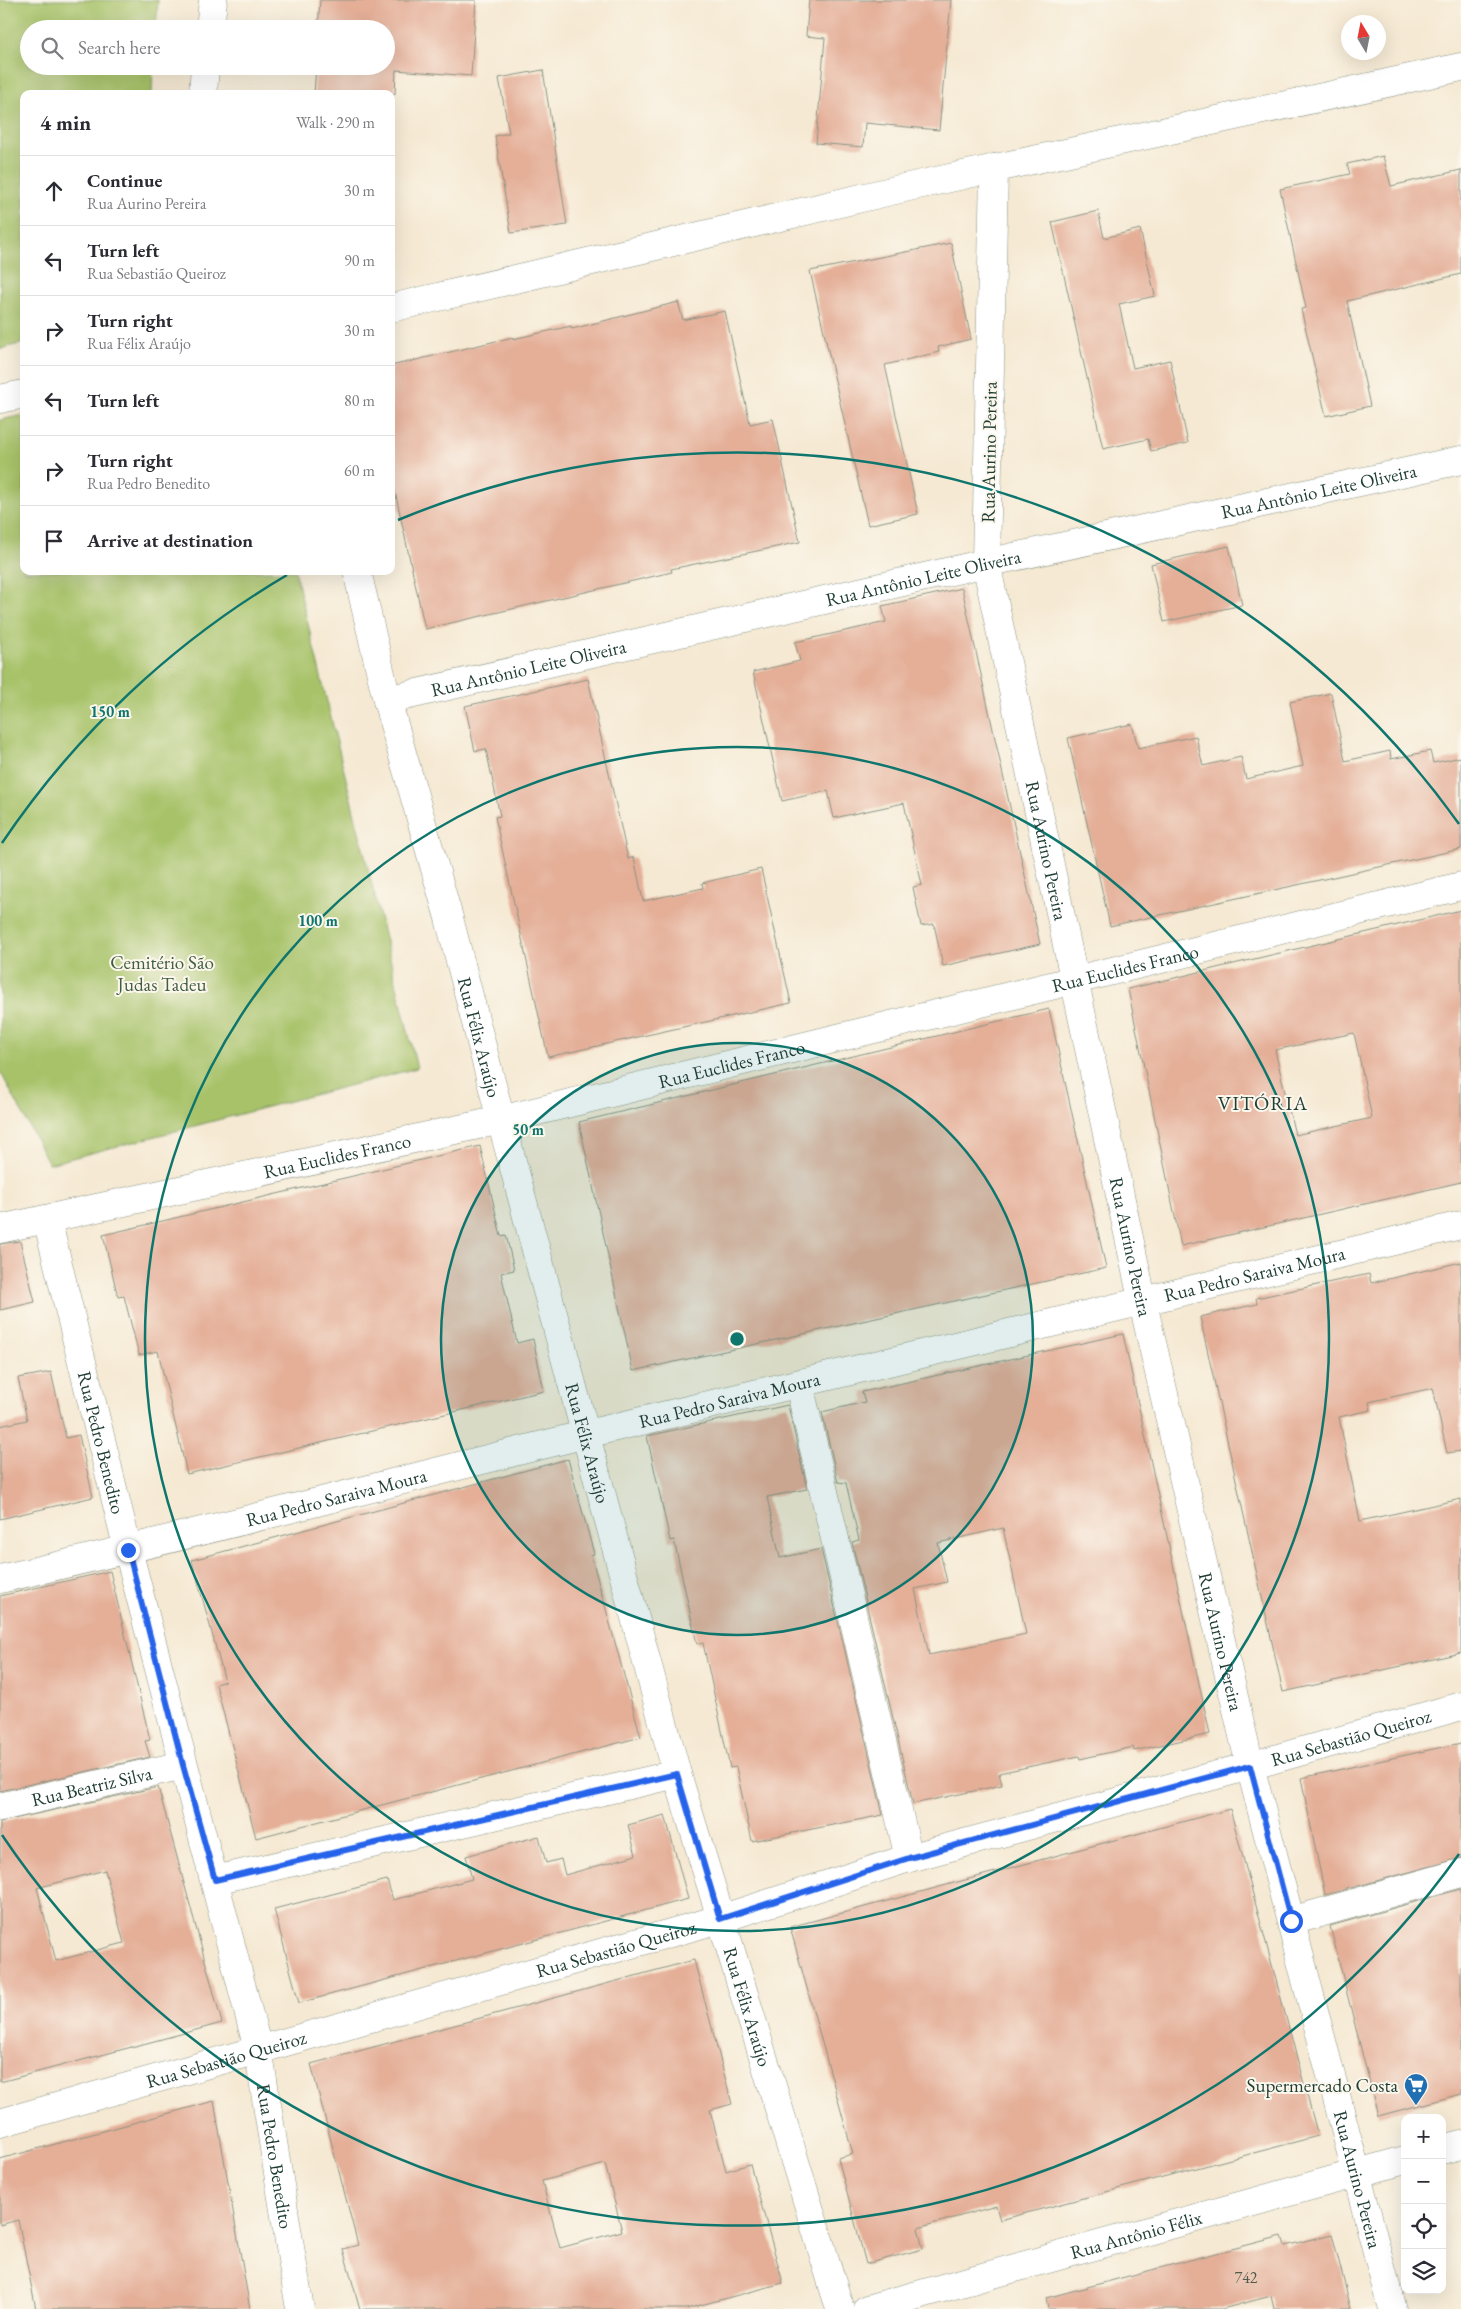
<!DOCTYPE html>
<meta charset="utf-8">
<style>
:root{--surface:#fff;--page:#f7f7f7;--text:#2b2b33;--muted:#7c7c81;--line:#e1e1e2}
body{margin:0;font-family:"EB Garamond",serif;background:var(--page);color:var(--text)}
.controls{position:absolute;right:15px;bottom:15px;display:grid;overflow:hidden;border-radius:10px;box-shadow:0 5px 20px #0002}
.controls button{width:45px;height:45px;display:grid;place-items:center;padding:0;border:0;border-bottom:1px solid var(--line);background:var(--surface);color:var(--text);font:25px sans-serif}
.compass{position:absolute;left:1341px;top:15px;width:45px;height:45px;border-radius:50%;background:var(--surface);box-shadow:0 5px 20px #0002;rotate:350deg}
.stop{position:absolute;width:15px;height:15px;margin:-11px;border:4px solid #2563eb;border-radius:50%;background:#fff}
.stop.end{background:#2563eb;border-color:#fff;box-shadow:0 1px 5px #0008}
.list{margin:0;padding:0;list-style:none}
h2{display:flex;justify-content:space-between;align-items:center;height:65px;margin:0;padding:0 20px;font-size:21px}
h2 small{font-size:16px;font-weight:400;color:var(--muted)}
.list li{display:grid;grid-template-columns:32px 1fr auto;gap:15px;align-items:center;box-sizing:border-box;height:70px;padding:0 20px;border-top:1px solid var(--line)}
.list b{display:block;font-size:19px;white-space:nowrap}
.list p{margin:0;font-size:16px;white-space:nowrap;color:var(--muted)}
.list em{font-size:16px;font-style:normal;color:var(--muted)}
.icon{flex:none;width:28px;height:28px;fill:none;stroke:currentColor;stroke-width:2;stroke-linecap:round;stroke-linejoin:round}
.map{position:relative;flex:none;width:1461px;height:2309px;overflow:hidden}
.search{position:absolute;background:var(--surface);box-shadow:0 5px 20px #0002;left:20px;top:20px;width:375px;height:55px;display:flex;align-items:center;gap:12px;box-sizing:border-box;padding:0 18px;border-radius:28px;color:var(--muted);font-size:19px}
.panel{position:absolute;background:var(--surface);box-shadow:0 5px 20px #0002;left:20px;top:90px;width:375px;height:485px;border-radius:10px}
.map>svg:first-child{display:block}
.green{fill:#a7c269;stroke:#63804e}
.building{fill:#e4ae97;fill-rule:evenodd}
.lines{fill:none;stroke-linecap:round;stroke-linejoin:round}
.minor-casing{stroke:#8a9384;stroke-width:29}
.major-casing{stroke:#8a9384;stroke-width:29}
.minor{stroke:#fff;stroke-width:28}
.major{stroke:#fff;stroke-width:28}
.route{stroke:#2563eb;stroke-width:6}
.ring{fill:none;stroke:#0f766e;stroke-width:2.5}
.labels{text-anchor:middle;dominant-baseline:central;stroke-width:4;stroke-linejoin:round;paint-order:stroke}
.number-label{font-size:16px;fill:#50594d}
.street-label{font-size:19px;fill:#1f3d34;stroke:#fbf7ec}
.park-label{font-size:19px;fill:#415e41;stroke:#fbf7ec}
.poi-label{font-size:19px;fill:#1f3d34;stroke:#fbf7ec;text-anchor:end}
.neighbourhood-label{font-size:20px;letter-spacing:1px;fill:#1f3d34;stroke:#fbf7ec}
.centre{fill:#0f766e;stroke:#fbf7ec;stroke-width:2.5}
.ring-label{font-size:15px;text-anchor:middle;font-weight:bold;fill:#0f766e;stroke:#fbf7ec;stroke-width:4;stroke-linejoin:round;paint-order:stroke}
</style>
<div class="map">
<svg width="1461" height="2309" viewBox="0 0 1461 2309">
<rect width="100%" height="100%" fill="#fbf7ec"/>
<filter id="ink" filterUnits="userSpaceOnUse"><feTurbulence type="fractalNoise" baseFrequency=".02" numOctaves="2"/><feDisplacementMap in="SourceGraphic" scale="10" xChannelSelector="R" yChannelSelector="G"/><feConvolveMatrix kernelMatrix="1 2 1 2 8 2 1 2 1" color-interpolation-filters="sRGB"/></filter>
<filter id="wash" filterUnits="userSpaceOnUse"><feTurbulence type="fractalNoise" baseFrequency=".0096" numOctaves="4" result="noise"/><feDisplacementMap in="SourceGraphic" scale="20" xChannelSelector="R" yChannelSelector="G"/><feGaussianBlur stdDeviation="1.12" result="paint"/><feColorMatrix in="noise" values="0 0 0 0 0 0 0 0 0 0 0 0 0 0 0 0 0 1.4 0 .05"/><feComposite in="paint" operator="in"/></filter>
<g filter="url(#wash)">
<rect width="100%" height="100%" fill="#f5e9d3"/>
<g class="green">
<polygon points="0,0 158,0 156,29 29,29 29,66 153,66 152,94 24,94 24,343 0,349"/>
<polygon points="24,415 24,571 295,571 417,1068 49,1164 0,1071 0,420"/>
</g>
<g id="blocks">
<g class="building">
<polygon points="320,0 476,0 471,76 396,70 395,94 314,94 316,66 386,66 386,29 318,29"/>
<polygon points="809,0 951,0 939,130 865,123 863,147 816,143 825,38 806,36"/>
<polygon points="543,70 567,225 511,233 495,136 509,133 499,78"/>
<polygon points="1383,156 1391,186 1461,170 1461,274 1347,301 1370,406 1326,416 1301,309 1306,308 1280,189 1350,174 1347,164"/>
<polygon points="1098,211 1104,238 1140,229 1155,296 1119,304 1133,368 1170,360 1188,443 1151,451 1148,439 1103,449 1052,222"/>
<polygon points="951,243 971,339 938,347 939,352 885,365 918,514 868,525 810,271"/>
<polygon points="678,302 683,320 725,311 750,424 773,419 800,542 671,569 672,572 425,629 391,473 391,366 513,337 513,339 571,326 572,329"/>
<polygon points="1229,546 1242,605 1164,622 1151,564"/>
<polygon points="962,588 1040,944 943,966 934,924 921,926 913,887 922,885 904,803 834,818 828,791 782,801 753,672 800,661 795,642 886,622 882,606"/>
<polygon points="588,679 628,859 634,857 643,901 703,888 702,883 761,869 791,1003 548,1057 495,817 500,816 486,749 475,751 465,706"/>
<polygon points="1331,693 1345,761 1390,751 1391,759 1430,751 1433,763 1461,757 1461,849 1110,926 1068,738 1132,724 1138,748 1196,736 1203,766 1241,757 1246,779 1303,766 1290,702"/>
<path d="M1461 910V1182L1181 1246 1128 989ZM1354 1033 1372 1118 1295 1135 1275 1050Z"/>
<polygon points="1049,1009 1106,1268 633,1371 579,1122"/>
<polygon points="480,1146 501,1236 506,1235 514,1270 501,1273 517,1343 533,1339 544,1391 187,1474 158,1351 139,1355 124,1296 118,1297 103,1235"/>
<polygon points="20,1241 35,1302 0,1310 0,1244"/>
<polygon points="1461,1262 1461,1451 1447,1453 1433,1388 1369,1402 1371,1410 1339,1417 1360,1521 1461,1499 1461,1653 1283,1692 1200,1317 1257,1304 1256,1298 1369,1274 1371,1283"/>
<path d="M1123 1334 1210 1734 1134 1751 1133 1747 1080 1759 1079 1756 999 1773 1002 1785 913 1804 852 1542 859 1540 846 1483 838 1482 822 1412 865 1402 862 1392ZM1003 1528 1026 1634 929 1655 915 1589 947 1582 938 1543Z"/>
<polygon points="51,1372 66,1438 79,1435 93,1497 0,1519 0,1426 27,1420 18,1378"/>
<polygon points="788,1405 807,1489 767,1497 780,1558 821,1549 883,1815 752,1841 736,1767 730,1768 703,1643 697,1644 674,1540 670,1541 647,1436"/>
<polygon points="568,1459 594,1554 591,1555 641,1737 256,1838 216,1684 225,1681 192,1560"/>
<polygon points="110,1571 150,1740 145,1741 150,1757 0,1791 0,1596"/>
<polygon points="1461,1743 1461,1858 1325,1895 1301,1778"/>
<path d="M158 1787 222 2023 0 2082V1822ZM105 1870 124 1943 56 1961 37 1888Z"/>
<polygon points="1230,1809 1318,2136 1000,2220 996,2206 918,2228 923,2249 866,2264 838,2158 853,2154 790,1927"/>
<polygon points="665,1815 688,1899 299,2003 274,1909 387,1880 393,1900 472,1879 466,1856 539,1836 546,1863 561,1859 565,1875 636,1855 628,1825"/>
<polygon points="1461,1889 1461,2094 1378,2116 1330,1926"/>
<path d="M694 1960 732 2104 710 2110 726 2171 750 2164 783 2283 686 2309H360L343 2249 358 2245 311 2064ZM605 2164 622 2231 560 2248 542 2181Z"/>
<polygon points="214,2101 250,2309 36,2309 18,2220 0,2225 0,2159"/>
<polygon points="1332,2234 1351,2309 1274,2309 1271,2296 1222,2309 1048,2309 1046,2298 1144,2272 1282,2236 1285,2246"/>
</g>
</g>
</g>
<g filter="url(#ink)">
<use href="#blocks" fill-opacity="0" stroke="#8a9384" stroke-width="1"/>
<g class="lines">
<g class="minor-casing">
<g id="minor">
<polyline points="210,29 213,0"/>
<polyline points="203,94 205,66"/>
<path id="s1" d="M994 168 986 563 1142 1299 1250 1766 1392 2309"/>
<polyline points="391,308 904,188 1461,67"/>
<polyline points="0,399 24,394"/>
<path id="s2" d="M357 571 387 700 449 918 501 1120 677 1774 840 2309"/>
<path id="s3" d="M387 700 986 563 1461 460"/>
<path id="s4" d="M47 1219 128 1550 258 2049 300 2309"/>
<path id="s5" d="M0 1229 501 1120 1461 886"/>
<polyline points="799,1384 909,1858"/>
<path id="s6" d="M0 1579C197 1535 391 1482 587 1434 878 1364 1169 1293 1461 1225"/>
<path id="s7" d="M0 1807 183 1765"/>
<polyline points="215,1880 677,1774"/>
<polyline points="1291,1921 1461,1873"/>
<path id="s8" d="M0 2123 720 1919 909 1858 1250 1766 1461 1706"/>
</g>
</g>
<g class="major-casing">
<g id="major">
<polyline points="1442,2150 1461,2145"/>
<path id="s9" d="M867 2309 1405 2160"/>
</g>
</g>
<use href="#minor" class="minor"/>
<use href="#major" class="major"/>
</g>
</g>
<g class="lines" filter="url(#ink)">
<polyline class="route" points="128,1550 183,1765 215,1880 677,1774 720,1919 909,1858 1250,1766 1291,1921"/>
</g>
<circle cx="737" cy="1339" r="296" fill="#0f766e" fill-opacity=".12"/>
<g class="ring">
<circle cx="737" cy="1339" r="296"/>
<circle cx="737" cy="1339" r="592"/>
<path d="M1459 1854A887 887 0 0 1 2 1835M2 843A887 887 0 0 1 287 575M398 520A887 887 0 0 1 1459 824"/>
</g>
<defs>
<g id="supermarket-pin" transform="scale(1.25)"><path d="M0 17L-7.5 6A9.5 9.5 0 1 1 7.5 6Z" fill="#1f6fb2" stroke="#fbf7ec"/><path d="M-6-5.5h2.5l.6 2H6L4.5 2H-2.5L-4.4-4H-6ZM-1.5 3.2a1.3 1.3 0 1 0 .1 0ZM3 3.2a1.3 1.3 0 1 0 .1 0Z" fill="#fff"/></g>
</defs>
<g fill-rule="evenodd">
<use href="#supermarket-pin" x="1416" y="2085"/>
</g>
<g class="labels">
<g class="number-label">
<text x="1246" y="2277">742</text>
</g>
<g class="street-label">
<text transform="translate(989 452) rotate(-89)">Rua Aurino Pereira</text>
<text stroke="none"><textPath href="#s3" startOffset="955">Rua Antônio Leite Oliveira</textPath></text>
<text stroke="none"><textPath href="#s3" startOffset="550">Rua Antônio Leite Oliveira</textPath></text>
<text stroke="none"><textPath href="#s3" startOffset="145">Rua Antônio Leite Oliveira</textPath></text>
<text stroke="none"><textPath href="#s1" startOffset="689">Rua Aurino Pereira</textPath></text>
<text stroke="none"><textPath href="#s5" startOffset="1155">Rua Euclides Franco</textPath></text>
<text stroke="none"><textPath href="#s2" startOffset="482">Rua Félix Araújo</textPath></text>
<text stroke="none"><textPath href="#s5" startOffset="750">Rua Euclides Franco</textPath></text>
<text stroke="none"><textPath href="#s5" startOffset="345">Rua Euclides Franco</textPath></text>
<text stroke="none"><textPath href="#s1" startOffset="1094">Rua Aurino Pereira</textPath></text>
<text stroke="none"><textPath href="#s6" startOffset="1291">Rua Pedro Saraiva Moura</textPath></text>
<text stroke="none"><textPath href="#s6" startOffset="751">Rua Pedro Saraiva Moura</textPath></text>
<text stroke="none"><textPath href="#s4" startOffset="230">Rua Pedro Benedito</textPath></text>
<text stroke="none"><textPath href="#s2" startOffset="902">Rua Félix Araújo</textPath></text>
<text stroke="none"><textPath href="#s6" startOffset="346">Rua Pedro Saraiva Moura</textPath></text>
<text stroke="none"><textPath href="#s1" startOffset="1499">Rua Aurino Pereira</textPath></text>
<text stroke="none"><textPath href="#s8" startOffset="1405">Rua Sebastião Queiroz</textPath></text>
<text stroke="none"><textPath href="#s7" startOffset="94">Rua Beatriz Silva</textPath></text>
<text stroke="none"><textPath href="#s8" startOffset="640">Rua Sebastião Queiroz</textPath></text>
<text stroke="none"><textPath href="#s2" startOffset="1488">Rua Félix Araújo</textPath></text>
<text stroke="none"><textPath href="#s8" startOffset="235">Rua Sebastião Queiroz</textPath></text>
<text stroke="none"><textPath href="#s4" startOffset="965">Rua Pedro Benedito</textPath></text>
<text stroke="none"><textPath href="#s1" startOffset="2054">Rua Aurino Pereira</textPath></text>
<text stroke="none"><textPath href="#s9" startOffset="279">Rua Antônio Félix</textPath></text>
</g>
<g class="park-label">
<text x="162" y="962">Cemitério São<tspan x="162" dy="22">Judas Tadeu</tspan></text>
</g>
<g class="poi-label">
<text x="1398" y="2085">Supermercado Costa</text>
</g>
<g class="neighbourhood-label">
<text x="1263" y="1103">VITÓRIA</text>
</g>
</g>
<circle cx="737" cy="1339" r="8" class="centre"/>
<g class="ring-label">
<text x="110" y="717">150 m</text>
<text x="318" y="926">100 m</text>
<text x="528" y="1135">50 m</text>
</g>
</svg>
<div class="controls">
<button>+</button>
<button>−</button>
<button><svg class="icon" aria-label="locate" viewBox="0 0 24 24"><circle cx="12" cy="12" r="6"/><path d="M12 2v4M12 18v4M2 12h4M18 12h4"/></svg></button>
<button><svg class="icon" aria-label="layers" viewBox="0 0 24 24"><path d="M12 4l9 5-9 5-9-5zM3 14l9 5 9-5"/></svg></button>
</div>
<svg class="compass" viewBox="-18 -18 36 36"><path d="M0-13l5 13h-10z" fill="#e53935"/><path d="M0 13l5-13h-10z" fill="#7c7c81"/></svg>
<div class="stop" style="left:1291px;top:1921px"></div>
<div class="stop end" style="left:128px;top:1550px"></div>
<div class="search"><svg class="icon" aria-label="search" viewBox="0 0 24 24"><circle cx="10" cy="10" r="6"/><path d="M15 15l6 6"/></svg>Search here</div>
<section class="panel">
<h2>4 min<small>Walk · 290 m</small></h2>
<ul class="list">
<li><svg class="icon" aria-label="ahead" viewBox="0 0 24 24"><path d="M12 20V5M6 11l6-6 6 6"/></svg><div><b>Continue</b><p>Rua Aurino Pereira</p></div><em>30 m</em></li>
<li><svg class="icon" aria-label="left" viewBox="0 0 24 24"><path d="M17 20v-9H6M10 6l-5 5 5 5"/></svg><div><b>Turn left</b><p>Rua Sebastião Queiroz</p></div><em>90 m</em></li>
<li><svg class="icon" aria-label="right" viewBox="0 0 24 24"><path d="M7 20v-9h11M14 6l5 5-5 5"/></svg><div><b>Turn right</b><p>Rua Félix Araújo</p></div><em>30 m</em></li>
<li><svg class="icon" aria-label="left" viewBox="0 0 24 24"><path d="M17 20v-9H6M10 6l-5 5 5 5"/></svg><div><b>Turn left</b></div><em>80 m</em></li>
<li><svg class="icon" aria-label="right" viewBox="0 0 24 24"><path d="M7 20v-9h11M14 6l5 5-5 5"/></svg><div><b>Turn right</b><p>Rua Pedro Benedito</p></div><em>60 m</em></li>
<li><svg class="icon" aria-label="arrive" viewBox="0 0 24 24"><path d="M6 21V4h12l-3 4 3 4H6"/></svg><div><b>Arrive at destination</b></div></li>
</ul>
</section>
</div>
